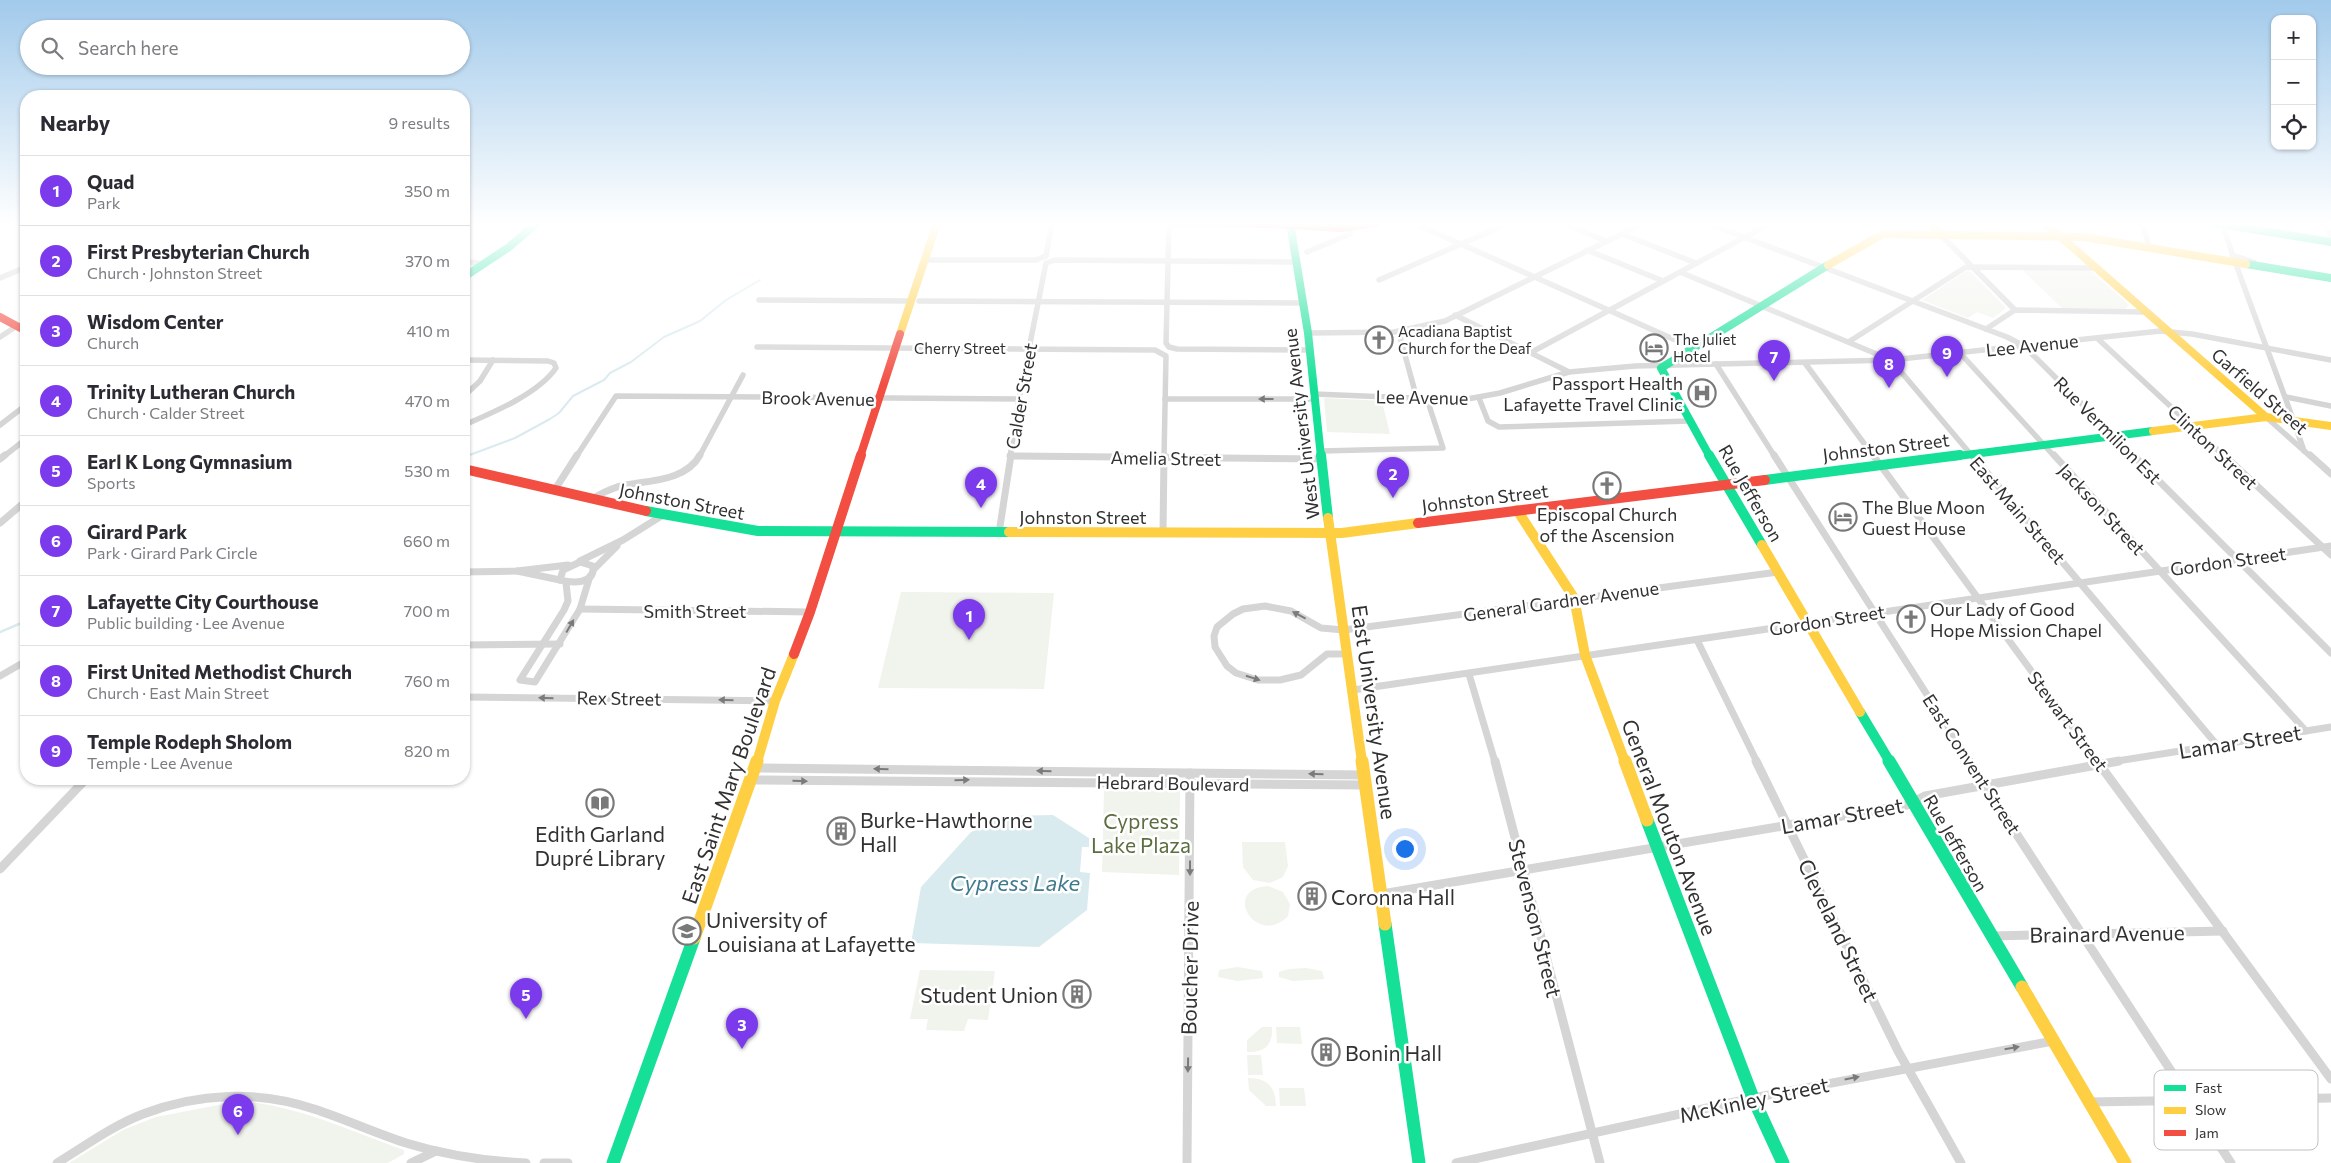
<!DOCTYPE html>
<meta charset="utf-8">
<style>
:root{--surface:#fff;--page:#f7f7f7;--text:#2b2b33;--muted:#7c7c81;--line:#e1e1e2;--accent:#7c3aed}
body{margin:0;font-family:Commissioner,sans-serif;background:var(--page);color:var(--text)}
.controls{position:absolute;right:15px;top:15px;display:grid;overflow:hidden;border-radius:10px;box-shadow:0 1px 4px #0004}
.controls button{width:45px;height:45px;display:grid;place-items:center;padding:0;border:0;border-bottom:1px solid var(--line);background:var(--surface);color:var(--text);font:25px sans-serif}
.you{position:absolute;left:1404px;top:848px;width:18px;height:18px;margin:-12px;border:4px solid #fff;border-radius:50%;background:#1a73e8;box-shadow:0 0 0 8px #1a73e833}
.badge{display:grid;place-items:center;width:32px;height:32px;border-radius:50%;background:var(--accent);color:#fff;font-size:16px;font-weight:700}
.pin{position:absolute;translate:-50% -41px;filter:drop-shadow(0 1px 2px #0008)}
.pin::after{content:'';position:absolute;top:26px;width:18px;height:15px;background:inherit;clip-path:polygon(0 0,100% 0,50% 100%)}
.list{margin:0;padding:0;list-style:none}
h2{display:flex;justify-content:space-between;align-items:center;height:65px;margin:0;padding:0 20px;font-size:21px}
h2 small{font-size:16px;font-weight:400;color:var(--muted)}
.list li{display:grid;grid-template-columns:32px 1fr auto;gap:15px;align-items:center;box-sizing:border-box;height:70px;padding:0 20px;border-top:1px solid var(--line)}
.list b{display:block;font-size:19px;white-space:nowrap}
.list p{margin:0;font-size:16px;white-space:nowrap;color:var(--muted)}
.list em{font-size:16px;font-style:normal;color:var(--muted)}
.icon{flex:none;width:28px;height:28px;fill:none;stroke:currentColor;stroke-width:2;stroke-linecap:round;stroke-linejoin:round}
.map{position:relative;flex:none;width:2331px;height:1163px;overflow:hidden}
.search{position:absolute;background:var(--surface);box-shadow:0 1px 4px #0004;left:20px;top:20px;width:450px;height:55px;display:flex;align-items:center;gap:12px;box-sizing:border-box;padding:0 18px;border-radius:28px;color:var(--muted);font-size:19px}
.panel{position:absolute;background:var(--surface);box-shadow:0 1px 4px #0004;left:20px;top:90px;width:450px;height:695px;border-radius:20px}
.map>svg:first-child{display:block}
.green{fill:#f1f4ec}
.water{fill:#daebf0}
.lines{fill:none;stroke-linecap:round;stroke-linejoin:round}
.stream-far1{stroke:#daebf0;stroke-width:2}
.stream{stroke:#daebf0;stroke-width:2.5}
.street-far2{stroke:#d5d5d5;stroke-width:5.5}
.street-far1{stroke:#d5d5d5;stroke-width:7}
.street{stroke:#d5d5d5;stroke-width:9}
.fast-far2{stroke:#16e098;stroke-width:8}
.fast-far1{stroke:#16e098;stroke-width:10}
.fast{stroke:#16e098;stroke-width:13}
.slow-far2{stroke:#ffcf43;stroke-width:8}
.slow-far1{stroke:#ffcf43;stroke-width:10}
.slow{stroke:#ffcf43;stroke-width:13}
.jam-far1{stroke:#f24e42;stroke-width:8}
.jam{stroke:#f24e42;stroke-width:10}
.oneway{fill:#7b7b7b}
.labels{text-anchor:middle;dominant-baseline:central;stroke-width:5;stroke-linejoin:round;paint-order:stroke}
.far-poi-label{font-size:15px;fill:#313131;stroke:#fff;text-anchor:start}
.far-street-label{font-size:15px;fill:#313131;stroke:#fff}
.street-label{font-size:18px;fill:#313131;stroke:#fff}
.poi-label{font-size:18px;fill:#313131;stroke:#fff;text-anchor:start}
.near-street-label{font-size:21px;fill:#313131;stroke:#fff}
.near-poi-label{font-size:21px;fill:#313131;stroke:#fff;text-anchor:start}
.near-park-label{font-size:21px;fill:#5c6d3f;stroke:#fff}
.near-water-label{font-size:22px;font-style:italic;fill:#3e7a8c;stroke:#fff}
.key{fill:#fff;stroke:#c1c1c1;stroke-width:1}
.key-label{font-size:14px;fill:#313131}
</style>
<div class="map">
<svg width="2331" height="1163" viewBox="0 0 2331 1163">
<rect width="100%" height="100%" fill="#fff"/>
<g class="green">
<polygon points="2021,269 2089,269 2129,305 2125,309 2062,308"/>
<polygon points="1966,271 1971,272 2006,308 1993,318 1977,312 1968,318 1922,300"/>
<polygon points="1326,398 1382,401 1390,434 1327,432 1324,399"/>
<polygon points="901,592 1054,593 1044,689 878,688"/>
<polygon points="1104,791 1180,791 1179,875 1102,872"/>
<polygon points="1242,842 1285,842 1288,866 1283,877 1270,883 1253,880 1243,867"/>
<path d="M1268 886 1283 892 1290 904 1288 916C1257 948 1220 889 1268 886Z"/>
<polygon points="1237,967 1262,971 1263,978 1237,981 1218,977 1219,970"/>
<polygon points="1306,968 1322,971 1324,979 1293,981 1279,977 1279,972 1289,969"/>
<polygon points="920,970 995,971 988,1020 968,1019 964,1031 926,1030 928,1019 910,1019"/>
<path d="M1262 1027H1272C1273 1045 1265 1053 1247 1052V1040Z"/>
<polygon points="1276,1027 1300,1027 1302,1044 1277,1043"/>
<polygon points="1247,1055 1261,1055 1263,1075 1248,1075"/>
<path d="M1248 1078C1268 1078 1275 1087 1276 1106H1266L1249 1090Z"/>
<polygon points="1279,1088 1304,1088 1306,1106 1280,1106"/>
<path d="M239 1101C296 1105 350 1131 404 1150V1154L388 1163H69L123 1130 156 1117Z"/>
</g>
<polygon class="water" points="1053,815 1089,838 1089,847 1082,847 1080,872 1090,873 1087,910 1039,947 911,943 921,887 971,832 1005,816"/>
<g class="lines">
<polyline class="stream-far1" points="467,456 515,438 550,419 559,413 573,396 604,380 610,373 631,362 664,337 700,321 726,300 760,280"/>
<polyline class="stream" points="0,632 26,621"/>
<g class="street-far2">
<polyline points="1169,223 1166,343 1169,347 1177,349 1309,350"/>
<polyline points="1414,223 1691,347"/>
<polyline points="1562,223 1606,241"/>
<polyline points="1707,223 2007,337 2024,346 2135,457"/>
<polyline points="2143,223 2149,248"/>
<path d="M2222 223C2247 300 2278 374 2304 451"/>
<polyline points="2324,223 2331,236"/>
<polyline points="1622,234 1696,263"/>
<polyline points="1940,234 2015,310"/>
<polyline points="1587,250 1663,281"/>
<polyline points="1307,252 1350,234 1352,227"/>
<polyline points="2232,255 2254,262"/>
<polyline points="925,260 1036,260 1046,256 1052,223"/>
<polyline points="464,261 483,264"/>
<polyline points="1680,272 1891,360 1973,457"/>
<polyline points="0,278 26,267"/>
<polyline points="1379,280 1509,223"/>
<polyline points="759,300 911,301"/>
<polyline points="919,301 1303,303"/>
<polyline points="1455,315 1569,372"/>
<polyline points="1986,329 2015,310 2146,312"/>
<polyline points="1308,333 1394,332 1445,321 1644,223"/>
<polyline points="1399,333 1417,399"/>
<polyline points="0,337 17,326"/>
<polyline points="2097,338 2225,457"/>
<polyline points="1850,341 1966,267 2096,268"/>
<polyline points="757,347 1155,350 1166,356 1164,457"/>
<polyline points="1530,353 1771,223"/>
<polyline points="1960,353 2055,457"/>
<path d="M464 360 548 361 554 363 556 368C538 394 492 413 464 425"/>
<polyline points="1805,363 1874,457"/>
<polyline points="1716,364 1775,457"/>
<polyline points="1314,394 1462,400 1500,393 1569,372 1635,366 1891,360 2160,331 2192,334 2331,360"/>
<polyline points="464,396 480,381 493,360"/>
<polyline points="2286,397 2331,406"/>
<polyline points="1479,398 1488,421 1499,427 1689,421"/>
<polyline points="1165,399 1315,399"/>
<polyline points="2266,417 2311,457"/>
<polyline points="0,425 26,405"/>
<polyline points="1321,451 1443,448 1427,399"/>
<polyline points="1010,456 1079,457"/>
<polyline points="3,457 26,439"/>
<polyline points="576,457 616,396 1019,399"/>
<polyline points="699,457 743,375"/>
<polyline points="1010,457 1019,399 1046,263 1055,260 1296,262"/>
</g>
<g class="street-far1">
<polyline points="1774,455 1970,762"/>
<polyline points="1873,455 2098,762"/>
<polyline points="1972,455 2217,745"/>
<polyline points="2054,455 2306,731"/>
<polyline points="2133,455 2331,653"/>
<polyline points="2224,455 2331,555"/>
<polyline points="2310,455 2331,474"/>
<polyline points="1010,456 1322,459"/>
<polyline points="0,459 5,455"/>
<polyline points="554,491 577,455"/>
<path d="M592 499C600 494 608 490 617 487 643 480 685 483 700 455"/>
<polyline points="0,523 26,501"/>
<polyline points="999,533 1011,455"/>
<polyline points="1163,533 1164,455"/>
<polyline points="580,561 623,540 663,515"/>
<path d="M580 562 593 566C595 585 572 583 560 580L563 570Z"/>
<polyline points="594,569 617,546"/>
<polyline points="517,571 560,580"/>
<polyline points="464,572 517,571 568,565"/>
<polyline points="566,583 568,601 564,610 520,680 535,682 580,609 590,576"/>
<polyline points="580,609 810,612"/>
<polyline points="1697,640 1757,762"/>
<polyline points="464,645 560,644"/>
<polyline points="1347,654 1327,654 1301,675 1280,680 1258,680 1236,673 1227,666 1215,647 1214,636 1217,627 1233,614 1243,609 1265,606 1291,611 1321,628 1344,630 1778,572"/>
<polyline points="1469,674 1495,762"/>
<polyline points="0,676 26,661"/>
<polyline points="1353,690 2331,546"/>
<polyline points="464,697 775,701"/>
<polyline points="2111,762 2331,727"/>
</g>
<g class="street">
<polyline points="1495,761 1600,1163"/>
<polyline points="1756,761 1898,1051 1961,1163"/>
<polyline points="1969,761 2231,1163"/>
<polyline points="2097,761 2331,1079"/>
<polyline points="755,768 1364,775"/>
<polyline points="751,780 1366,785"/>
<polyline points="0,869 86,779"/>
<polyline points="1382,894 1907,805 1925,796 2119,761"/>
<polyline points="1992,936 2223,931"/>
<polyline points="2089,1102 2331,1098"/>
<path d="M57 1163C85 1146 112 1126 143 1114 198 1093 258 1090 314 1109 345 1119 375 1133 406 1143 445 1155 485 1161 526 1163"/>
<polyline points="411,1163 436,1151"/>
<polyline points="544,1163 568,1163"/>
<polyline points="1187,1163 1190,773"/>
<polyline points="1456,1163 1753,1098 2053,1041"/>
</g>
<g class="fast-far2">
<polyline points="1290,223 1308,333 1321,457"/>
<polyline points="2214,223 2331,242"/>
<polyline points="2246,264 2331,278"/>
<polyline points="464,277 509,247 537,223"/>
<polyline points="1710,457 1661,368 1828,265"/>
<polyline points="1950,457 2153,431"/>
</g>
<g class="fast-far1">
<polyline points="1321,455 1328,518"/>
<polyline points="1709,455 1762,545"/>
<polyline points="1765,480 1960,455"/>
<polyline points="646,511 758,531 1009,532"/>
<polyline points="1860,712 1890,762"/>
</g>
<g class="fast">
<polyline points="1889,761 2022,987"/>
<polyline points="1647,820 1753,1098 1783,1163"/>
<polyline points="1385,924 1419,1163"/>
<polyline points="613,1163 694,938"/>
</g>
<g class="slow-far2">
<polyline points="1929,223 1940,234"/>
<polyline points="2045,223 2266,417"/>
<polyline points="1828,265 1883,234 2084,237 2246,264"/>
<polyline points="900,334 937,223"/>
<polyline points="2153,431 2266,417 2331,426"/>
</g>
<g class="slow-far1">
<polyline points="1517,510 1574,598 1585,655 1625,762"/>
<polyline points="1328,518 1362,762"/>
<polyline points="1009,532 1342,533 1418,523"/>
<polyline points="1762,545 1860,712"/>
<polyline points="757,762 775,701 794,654"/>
</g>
<g class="slow">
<polyline points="1362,761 1385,924"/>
<polyline points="1625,761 1647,820"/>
<polyline points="694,938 757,761"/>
<polyline points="2022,987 2125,1163"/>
</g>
<g class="jam-far1">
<polyline points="1174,223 1273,224 1341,228 1376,223"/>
<polyline points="0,317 26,331"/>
<polyline points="860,457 900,334"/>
</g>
<g class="jam">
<polyline points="464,469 646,511"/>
<polyline points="1418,523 1765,480"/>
<polyline points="794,654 810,612 861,455"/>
</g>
</g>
<defs><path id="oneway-solid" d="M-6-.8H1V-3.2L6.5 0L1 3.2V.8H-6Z" transform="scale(1.25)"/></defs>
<g class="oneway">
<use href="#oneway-solid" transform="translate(1266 399) rotate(-180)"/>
<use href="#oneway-solid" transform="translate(1299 615) rotate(-152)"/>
<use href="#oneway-solid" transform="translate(570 626) rotate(-60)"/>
<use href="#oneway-solid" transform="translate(1253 678) rotate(18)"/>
<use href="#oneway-solid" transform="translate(546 698) rotate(-179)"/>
<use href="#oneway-solid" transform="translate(726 700) rotate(-179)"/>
<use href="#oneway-solid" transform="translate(881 769) rotate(-179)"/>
<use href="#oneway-solid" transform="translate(1044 771) rotate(-179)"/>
<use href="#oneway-solid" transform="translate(1316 774) rotate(-179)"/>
<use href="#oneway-solid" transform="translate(962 780) rotate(-1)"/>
<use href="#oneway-solid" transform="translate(800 781) rotate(1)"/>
<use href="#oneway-solid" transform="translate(1190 868) rotate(90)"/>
<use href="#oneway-solid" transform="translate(2012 1048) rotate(-10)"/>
<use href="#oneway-solid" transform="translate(1188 1065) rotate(91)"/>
<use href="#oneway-solid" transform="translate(1852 1078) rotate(-11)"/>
</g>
<linearGradient id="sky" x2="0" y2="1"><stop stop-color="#a2caeb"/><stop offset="0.58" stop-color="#fff"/><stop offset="1" stop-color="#fff" stop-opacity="0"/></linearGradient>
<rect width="2331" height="386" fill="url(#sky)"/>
<defs>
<g id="church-ring" transform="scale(1.4375)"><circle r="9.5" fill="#fff" stroke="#797979" stroke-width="1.5"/><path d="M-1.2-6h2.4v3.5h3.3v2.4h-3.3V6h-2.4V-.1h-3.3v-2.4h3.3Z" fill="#797979"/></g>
<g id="hotel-ring" transform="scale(1.4375)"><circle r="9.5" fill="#fff" stroke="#797979" stroke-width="1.5"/><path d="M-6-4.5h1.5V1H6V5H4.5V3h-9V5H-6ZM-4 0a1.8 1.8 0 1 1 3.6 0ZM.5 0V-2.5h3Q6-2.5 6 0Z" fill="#797979"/></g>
<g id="hospital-ring" transform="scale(1.4375)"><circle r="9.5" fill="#fff" stroke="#797979" stroke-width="1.5"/><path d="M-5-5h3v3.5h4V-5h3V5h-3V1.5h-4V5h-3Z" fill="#797979"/></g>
<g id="library-ring" transform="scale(1.4375)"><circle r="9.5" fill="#fff" stroke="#797979" stroke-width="1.5"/><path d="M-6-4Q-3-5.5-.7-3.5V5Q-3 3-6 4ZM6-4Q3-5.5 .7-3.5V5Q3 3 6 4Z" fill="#797979"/></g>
<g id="building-ring" transform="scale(1.4375)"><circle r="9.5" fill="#fff" stroke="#797979" stroke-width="1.5"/><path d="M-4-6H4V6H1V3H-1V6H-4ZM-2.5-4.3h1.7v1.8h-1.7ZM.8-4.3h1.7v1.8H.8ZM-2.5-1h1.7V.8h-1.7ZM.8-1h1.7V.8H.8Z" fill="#797979"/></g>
<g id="university-ring" transform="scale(1.4375)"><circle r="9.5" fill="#fff" stroke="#797979" stroke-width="1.5"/><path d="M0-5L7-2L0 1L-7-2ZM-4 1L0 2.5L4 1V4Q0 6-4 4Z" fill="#797979"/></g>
</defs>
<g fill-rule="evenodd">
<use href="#church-ring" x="1379" y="340"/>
<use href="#hotel-ring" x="1654" y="348"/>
<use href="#hospital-ring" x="1702" y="393"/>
<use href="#church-ring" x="1607" y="486"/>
<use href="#hotel-ring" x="1843" y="517"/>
<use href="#church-ring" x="1911" y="619"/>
<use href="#library-ring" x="600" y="803"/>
<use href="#building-ring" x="841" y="831"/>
<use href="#building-ring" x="1312" y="896"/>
<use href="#university-ring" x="687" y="931"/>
<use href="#building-ring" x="1077" y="994"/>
<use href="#building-ring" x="1326" y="1052"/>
</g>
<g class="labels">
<g class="far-poi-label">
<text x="1398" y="331">Acadiana Baptist<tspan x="1398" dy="17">Church for the Deaf</tspan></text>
<text x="1673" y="339">The Juliet<tspan x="1673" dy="17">Hotel</tspan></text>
</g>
<g class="far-street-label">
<text x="960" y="348">Cherry Street</text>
</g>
<g class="street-label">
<text transform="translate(2032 345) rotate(-6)">Lee Avenue</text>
<text transform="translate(2260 391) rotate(41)">Garfield Street</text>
<text transform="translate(1021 396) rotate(-80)">Calder Street</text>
<text transform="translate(1422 397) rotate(1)">Lee Avenue</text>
<text transform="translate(818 398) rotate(1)">Brook Avenue</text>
<text transform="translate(1301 424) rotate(-97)">West University Avenue</text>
<text transform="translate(2108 430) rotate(45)">Rue Vermilion Est</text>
<text transform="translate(1886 447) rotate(-7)">Johnston Street</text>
<text transform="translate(2213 447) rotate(43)">Clinton Street</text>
<text transform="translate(1166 458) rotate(1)">Amelia Street</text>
<text transform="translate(1751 493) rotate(60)">Rue Jefferson</text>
<text transform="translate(1485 498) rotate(-7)">Johnston Street</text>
<text transform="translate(682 501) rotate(11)">Johnston Street</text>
<text transform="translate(2102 509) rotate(47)">Jackson Street</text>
<text transform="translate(2018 510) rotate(49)">East Main Street</text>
<text x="1083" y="517">Johnston Street</text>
<text transform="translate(2228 561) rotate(-8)">Gordon Street</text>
<text transform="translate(1561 601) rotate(-8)">General Gardner Avenue</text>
<text x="695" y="611">Smith Street</text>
<text transform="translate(1827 620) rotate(-9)">Gordon Street</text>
<text transform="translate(619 698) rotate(1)">Rex Street</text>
<text transform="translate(2068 721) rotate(53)">Stewart Street</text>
<text transform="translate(1972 764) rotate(57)">East Convent Street</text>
<text transform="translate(1173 783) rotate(1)">Hebrard Boulevard</text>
<text transform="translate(1956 843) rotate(60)">Rue Jefferson</text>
</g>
<g class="poi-label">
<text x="1683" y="383" text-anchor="end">Passport Health<tspan x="1683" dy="21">Lafayette Travel Clinic</tspan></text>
<text x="1862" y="507">The Blue Moon<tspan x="1862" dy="21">Guest House</tspan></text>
<text x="1607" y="514" text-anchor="middle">Episcopal Church<tspan x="1607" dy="21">of the Ascension</tspan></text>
<text x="1930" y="609">Our Lady of Good<tspan x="1930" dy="21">Hope Mission Chapel</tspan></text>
</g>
<g class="near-street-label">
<text transform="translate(1375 712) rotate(82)">East University Avenue</text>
<text transform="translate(2240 741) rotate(-9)">Lamar Street</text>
<text transform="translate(728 785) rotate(-71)">East Saint Mary Boulevard</text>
<text transform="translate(1842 815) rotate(-10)">Lamar Street</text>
<text transform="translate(1670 827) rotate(69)">General Mouton Avenue</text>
<text transform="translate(1536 918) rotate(76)">Stevenson Street</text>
<text transform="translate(1839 930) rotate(64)">Cleveland Street</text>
<text transform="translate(2107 933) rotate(-1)">Brainard Avenue</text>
<text transform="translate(1189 968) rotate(-89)">Boucher Drive</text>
<text transform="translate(1754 1099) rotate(-12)">McKinley Street</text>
</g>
<g class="near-poi-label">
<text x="860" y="819">Burke-Hawthorne<tspan x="860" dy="24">Hall</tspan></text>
<text x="600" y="833" text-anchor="middle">Edith Garland<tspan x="600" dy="24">Dupré Library</tspan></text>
<text x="1331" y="896">Coronna Hall</text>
<text x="706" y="919">University of<tspan x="706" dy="24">Louisiana at Lafayette</tspan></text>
<text x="1058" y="994" text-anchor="end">Student Union</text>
<text x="1345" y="1052">Bonin Hall</text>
</g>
<g class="near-park-label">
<text x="1141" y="820">Cypress<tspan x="1141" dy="24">Lake Plaza</tspan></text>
</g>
<g class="near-water-label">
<text x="1015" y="882">Cypress Lake</text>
</g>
</g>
<rect x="2154" y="1070" width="164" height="80" rx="8" class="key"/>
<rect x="2164" y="1085" width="22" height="6" fill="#16e098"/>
<rect x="2164" y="1107" width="22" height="7" fill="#ffcf43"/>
<rect x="2164" y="1130" width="22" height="6" fill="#f24e42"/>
<g class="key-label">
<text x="2195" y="1093">Fast</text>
<text x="2195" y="1115">Slow</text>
<text x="2195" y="1138">Jam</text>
</g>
</svg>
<div class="controls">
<button>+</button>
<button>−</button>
<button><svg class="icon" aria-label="locate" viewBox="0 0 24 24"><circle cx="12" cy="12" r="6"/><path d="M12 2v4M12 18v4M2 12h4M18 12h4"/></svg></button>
</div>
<div class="you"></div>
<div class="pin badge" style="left:969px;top:640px">1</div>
<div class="pin badge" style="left:1393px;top:498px">2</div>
<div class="pin badge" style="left:742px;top:1049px">3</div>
<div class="pin badge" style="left:981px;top:508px">4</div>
<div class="pin badge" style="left:526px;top:1019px">5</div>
<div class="pin badge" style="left:238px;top:1135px">6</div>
<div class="pin badge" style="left:1774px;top:381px">7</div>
<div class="pin badge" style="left:1889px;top:388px">8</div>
<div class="pin badge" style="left:1947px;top:377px">9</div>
<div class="search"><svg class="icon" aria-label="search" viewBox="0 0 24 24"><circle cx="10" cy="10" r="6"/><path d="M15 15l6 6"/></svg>Search here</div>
<section class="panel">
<h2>Nearby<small>9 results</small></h2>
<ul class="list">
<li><span class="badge">1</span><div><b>Quad</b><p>Park</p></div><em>350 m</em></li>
<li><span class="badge">2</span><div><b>First Presbyterian Church</b><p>Church · Johnston Street</p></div><em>370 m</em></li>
<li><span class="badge">3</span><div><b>Wisdom Center</b><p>Church</p></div><em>410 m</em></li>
<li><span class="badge">4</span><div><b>Trinity Lutheran Church</b><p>Church · Calder Street</p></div><em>470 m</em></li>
<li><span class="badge">5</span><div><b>Earl K Long Gymnasium</b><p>Sports</p></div><em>530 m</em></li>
<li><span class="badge">6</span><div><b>Girard Park</b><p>Park · Girard Park Circle</p></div><em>660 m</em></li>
<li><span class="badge">7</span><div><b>Lafayette City Courthouse</b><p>Public building · Lee Avenue</p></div><em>700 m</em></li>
<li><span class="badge">8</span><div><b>First United Methodist Church</b><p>Church · East Main Street</p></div><em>760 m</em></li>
<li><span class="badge">9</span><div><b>Temple Rodeph Sholom</b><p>Temple · Lee Avenue</p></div><em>820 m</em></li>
</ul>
</section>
</div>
